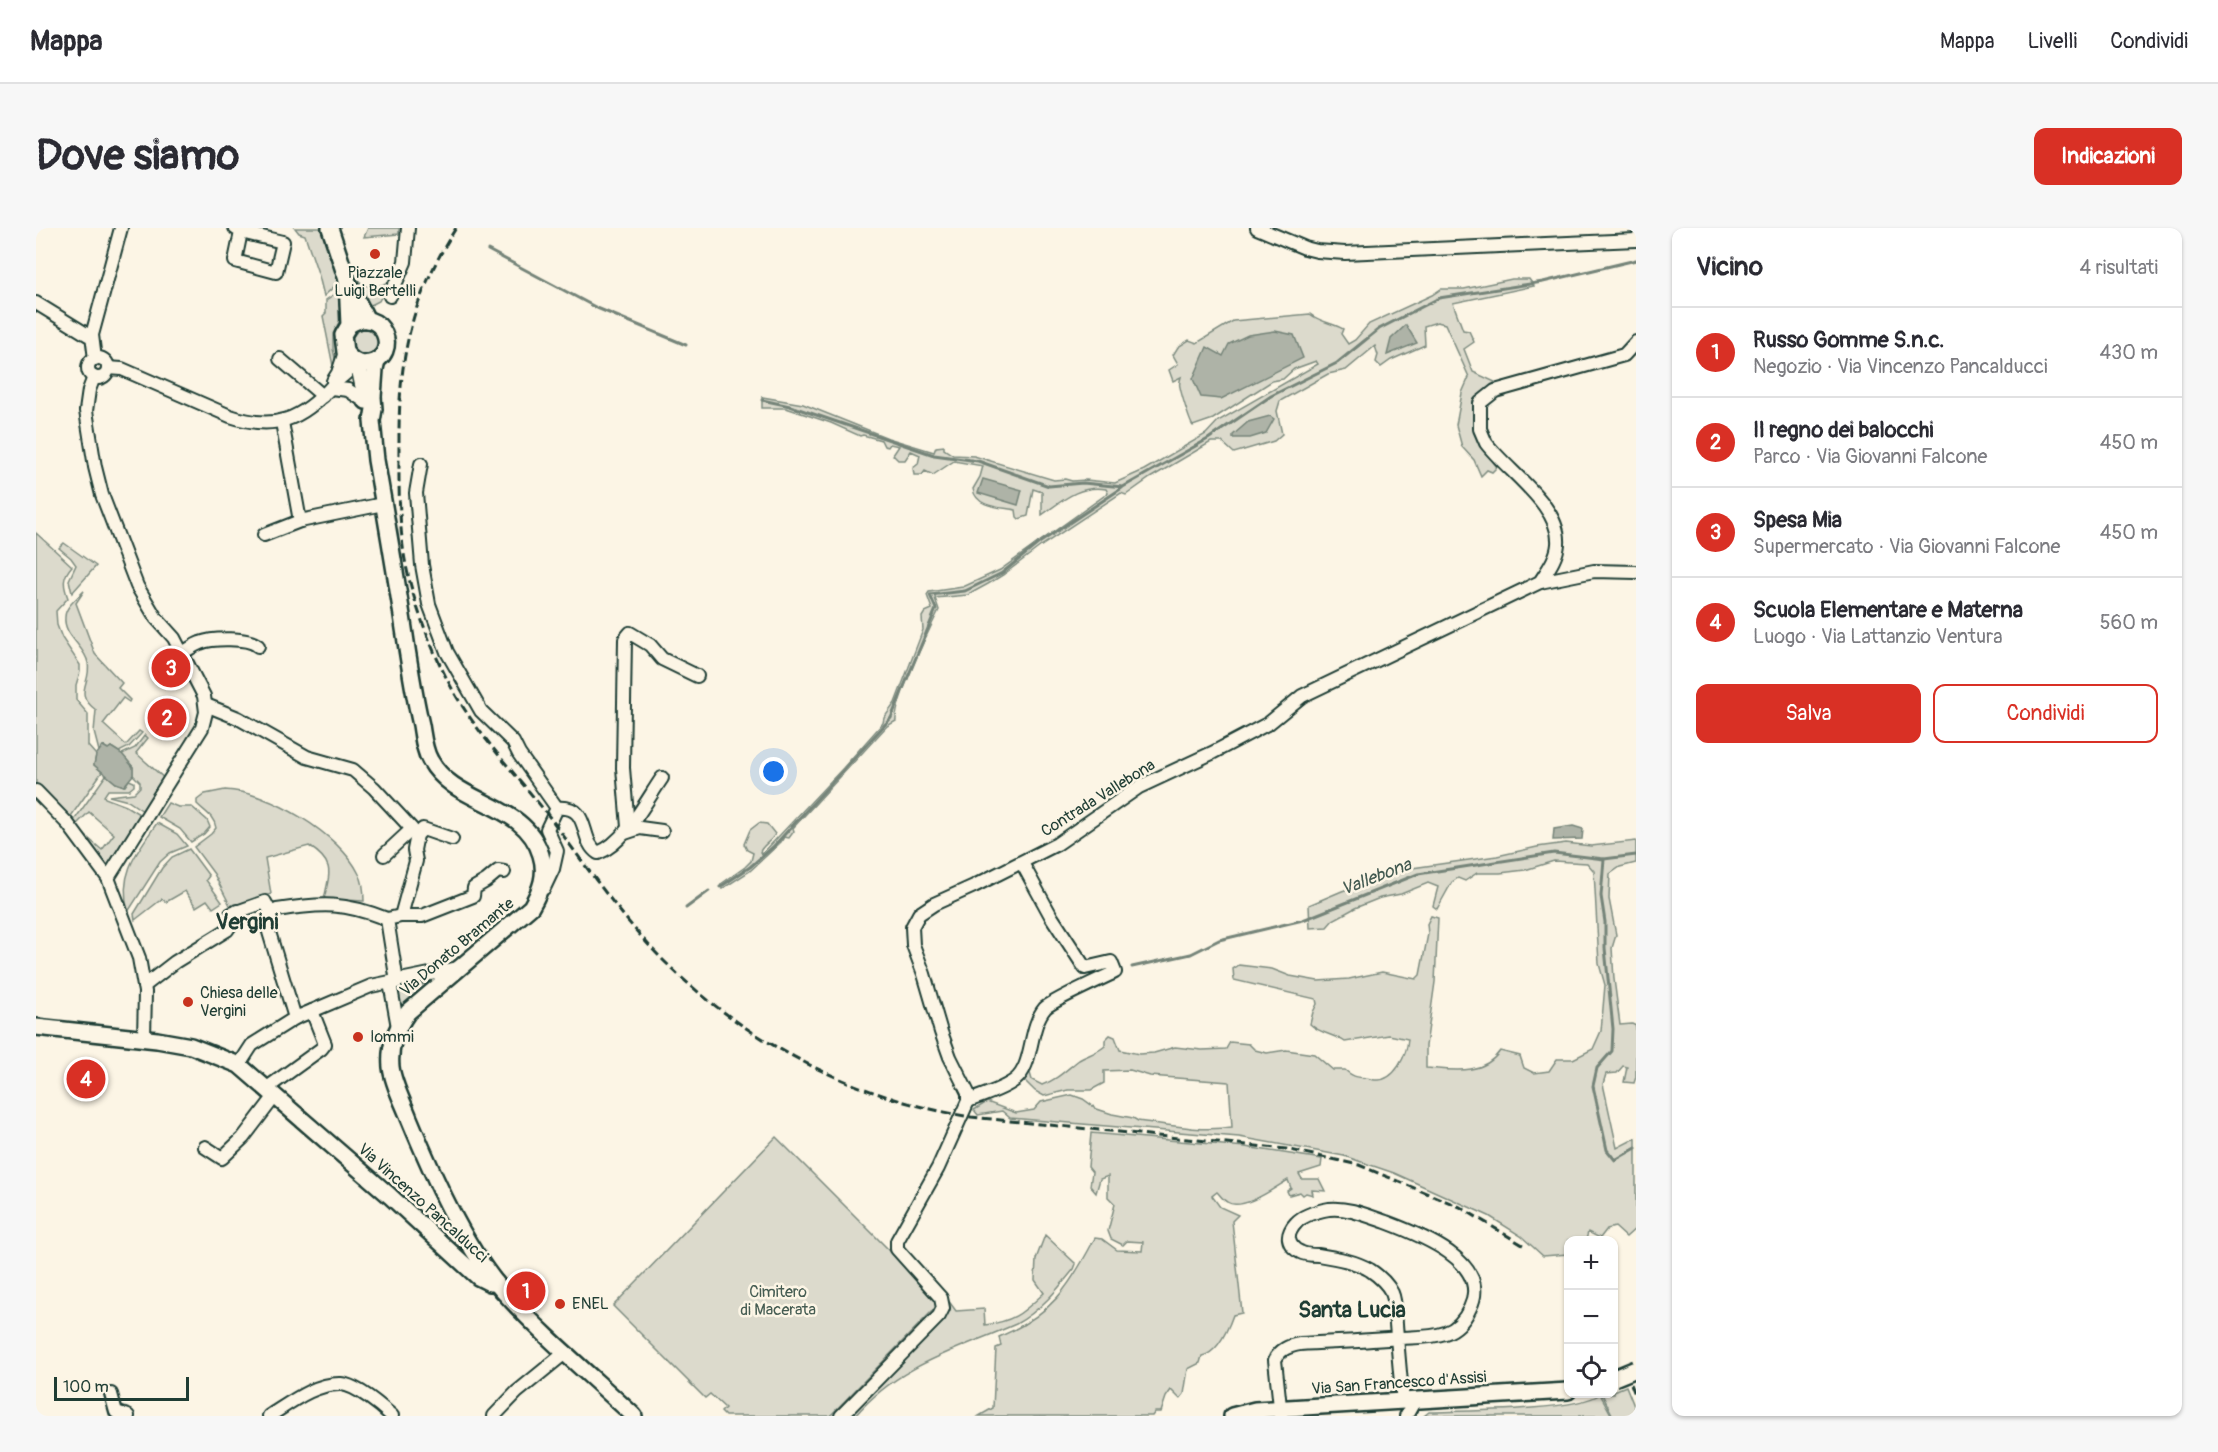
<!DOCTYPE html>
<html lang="it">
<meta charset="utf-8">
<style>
:root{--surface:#fff;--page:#f7f7f7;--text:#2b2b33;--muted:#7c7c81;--line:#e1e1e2;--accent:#d93025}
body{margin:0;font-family:Pangolin,sans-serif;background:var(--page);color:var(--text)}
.controls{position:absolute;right:18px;bottom:18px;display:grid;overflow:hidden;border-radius:12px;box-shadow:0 2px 4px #0004}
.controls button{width:54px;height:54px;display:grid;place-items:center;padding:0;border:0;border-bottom:2px solid var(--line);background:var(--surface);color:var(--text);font:30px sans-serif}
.scale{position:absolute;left:18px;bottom:15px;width:135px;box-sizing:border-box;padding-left:6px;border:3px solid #1f3d34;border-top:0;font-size:16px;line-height:21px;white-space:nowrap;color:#1f3d34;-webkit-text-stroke:4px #fcf5e5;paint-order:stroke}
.you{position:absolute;left:738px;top:544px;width:21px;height:21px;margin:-15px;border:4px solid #fff;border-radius:50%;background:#1a73e8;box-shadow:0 0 0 9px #1a73e833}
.badge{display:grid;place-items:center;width:39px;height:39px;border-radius:50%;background:var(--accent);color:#fff;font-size:20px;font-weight:700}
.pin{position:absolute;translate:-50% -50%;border:3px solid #fff;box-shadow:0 2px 6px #0006}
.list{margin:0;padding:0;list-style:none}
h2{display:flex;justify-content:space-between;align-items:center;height:78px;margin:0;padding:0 24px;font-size:26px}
h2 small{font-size:20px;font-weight:400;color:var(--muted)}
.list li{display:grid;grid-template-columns:39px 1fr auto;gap:18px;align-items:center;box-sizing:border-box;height:90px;padding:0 24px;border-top:2px solid var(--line)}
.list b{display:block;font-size:22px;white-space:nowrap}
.list p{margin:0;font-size:20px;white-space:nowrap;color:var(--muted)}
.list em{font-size:20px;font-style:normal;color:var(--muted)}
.actions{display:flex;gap:12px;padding:18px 24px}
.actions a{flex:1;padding:14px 0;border:2px solid var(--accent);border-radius:12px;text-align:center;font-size:21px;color:var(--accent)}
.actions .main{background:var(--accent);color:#fff}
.icon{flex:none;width:33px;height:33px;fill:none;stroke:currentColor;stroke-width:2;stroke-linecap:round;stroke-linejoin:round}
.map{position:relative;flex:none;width:1600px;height:1188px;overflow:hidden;border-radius:12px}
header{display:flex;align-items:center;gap:36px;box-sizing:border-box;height:84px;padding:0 30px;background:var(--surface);border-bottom:2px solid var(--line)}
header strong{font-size:28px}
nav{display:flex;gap:33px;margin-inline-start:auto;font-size:21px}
.intro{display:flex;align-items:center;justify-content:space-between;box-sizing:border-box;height:144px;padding:0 36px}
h1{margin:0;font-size:42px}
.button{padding:15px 27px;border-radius:12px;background:var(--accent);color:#fff;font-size:21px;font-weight:700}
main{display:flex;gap:36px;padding:0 36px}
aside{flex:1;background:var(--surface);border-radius:12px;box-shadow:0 2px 4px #0004}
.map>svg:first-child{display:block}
.green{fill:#dcdacc;stroke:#7e8c80;stroke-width:1.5}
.water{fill:#aeb3a7;stroke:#758479;stroke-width:1.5}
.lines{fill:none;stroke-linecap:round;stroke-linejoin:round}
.stream{stroke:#758479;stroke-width:3}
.minor-casing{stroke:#1f3d34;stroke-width:16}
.major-casing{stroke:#1f3d34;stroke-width:20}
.minor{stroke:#fcf5e5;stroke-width:12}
.major{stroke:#fcf5e5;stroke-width:15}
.rail{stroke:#1f3d34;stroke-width:3;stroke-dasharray:9 4.5;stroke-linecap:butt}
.major-bridge-casing{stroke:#1f3d34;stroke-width:20;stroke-linecap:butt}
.major-bridge{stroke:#fcf5e5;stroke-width:15}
.poi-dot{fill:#c8321e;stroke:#fcf5e5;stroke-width:2}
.labels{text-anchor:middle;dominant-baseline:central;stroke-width:5;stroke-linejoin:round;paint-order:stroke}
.poi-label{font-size:16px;fill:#1f3d34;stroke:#fcf5e5;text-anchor:start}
.street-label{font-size:16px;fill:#1f3d34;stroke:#fcf5e5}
.park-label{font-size:16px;fill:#455c52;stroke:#fcf5e5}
.water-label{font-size:18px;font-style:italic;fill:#435a51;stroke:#fcf5e5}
.district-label{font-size:22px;font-weight:bold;fill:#1f3d34;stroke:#fcf5e5}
</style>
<header>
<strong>Mappa</strong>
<nav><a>Mappa</a><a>Livelli</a><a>Condividi</a></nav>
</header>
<div class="intro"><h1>Dove siamo</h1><a class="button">Indicazioni</a></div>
<main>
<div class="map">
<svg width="1600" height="1188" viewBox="0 0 1600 1188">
<rect width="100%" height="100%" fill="#fcf5e5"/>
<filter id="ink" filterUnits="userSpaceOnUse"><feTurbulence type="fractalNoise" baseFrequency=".0167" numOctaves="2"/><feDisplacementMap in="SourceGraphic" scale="12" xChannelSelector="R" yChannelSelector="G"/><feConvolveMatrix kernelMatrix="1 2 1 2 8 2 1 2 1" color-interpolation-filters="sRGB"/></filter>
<g filter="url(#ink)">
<g class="green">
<polygon points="259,0 287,0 304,53 288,68 283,48 269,7 263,5"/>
<polygon points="332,0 363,0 363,6 328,9"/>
<path d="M318 47C328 62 338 61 353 54L343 73 335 77 327 71Z"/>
<path d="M1476 51H1493L1498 58 1417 75 1427 102 1433 103 1438 114 1428 121 1437 144 1459 154C1453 162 1442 172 1439 182 1432 202 1450 224 1461 239L1456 244 1451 242 1445 248 1438 232 1426 219 1420 197 1426 165 1433 149 1409 96 1401 94 1388 98 1389 117 1355 132 1345 139 1340 134 1342 127 1339 118 1310 142 1292 146 1244 173 1241 183 1246 206 1238 213 1198 225 1186 214H1175L1114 250 1090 267 1085 265 1005 318 967 347 952 356 932 367 899 370 903 382C893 402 858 474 860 493L851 498 757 600 758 603 753 610 748 609 745 614 714 643 686 661 685 656 709 639 715 633 717 625 711 622 708 616 714 602 723 595 731 596 739 606C735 614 726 617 724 624L726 626 807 540 847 495 848 490 859 475 887 402 886 389 889 384 896 381 891 367 893 364 927 359 964 342 1072 265 1070 261C1043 257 1027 272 1006 287V264L997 261 992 288 983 291 981 289 980 282C965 279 940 280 937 261L944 249 947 238 918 233 897 247 889 243 886 247H878L877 240 882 236 884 227 875 223 869 232H862L857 227 863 218 854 216 852 219 848 218 845 212 827 207 824 208 795 195 750 180H726V169L767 176 852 210 898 224 900 219 908 218V221L917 227 938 228 1018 252 1029 251 1036 253 1050 252 1079 255 1108 242 1170 206 1182 193 1282 136 1280 133 1258 141 1247 151 1236 153 1177 191 1157 198C1154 195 1145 165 1144 159 1143 156 1144 152 1145 149L1137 153 1133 142 1142 136 1137 127 1142 119 1153 112 1161 115 1197 93 1274 86C1284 94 1296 95 1307 101L1305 106 1312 116 1319 112 1333 96 1396 67 1405 61H1428Z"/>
<polygon points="306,61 306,88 297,106 297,121 300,135 297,147 297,138 287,88 290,85 290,72"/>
<circle cx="329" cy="114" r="13"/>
<path d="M0 305 36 338C26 349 27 357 32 370L20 383 21 397 26 410 44 437V444L40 457V472L52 486V518L60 527 58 537 66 544 33 591 0 557Z"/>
<polygon points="28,315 60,338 36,365 33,352 40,337 35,330 23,320"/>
<path d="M48 363 40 375 59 426 86 455 82 460 94 472 93 474 87 470 67 496 90 517 103 503 106 505 93 519 83 524 75 519 72 521 67 518 63 523 58 504 60 482C36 464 56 456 52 435 49 418 27 408 29 389 29 379 41 370 48 363Z"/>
<polygon points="109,507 112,510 100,525 130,552 110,585 92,573 73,568 98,565 104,559 104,554 97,547 97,539 86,526 99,520"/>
<polygon points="70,547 80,555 89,558 93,552 98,554 98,558 93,562 72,562 68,568 69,570 90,578 108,589 73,638 64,631 45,604 66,622 78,606 53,584 40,597 37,594"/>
<path d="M189 562C232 563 304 606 323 646 327 653 328 664 328 673L288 671C294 644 299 635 273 618L229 630 235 666 197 683 178 646 158 619 175 606 180 600C178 588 169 584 161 576V572L169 566Z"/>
<polygon points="132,575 142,579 156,579 171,592 174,599 168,606 155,614 144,601 123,589"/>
<path d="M121 595 141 606 151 618 134 625 124 634 92 684C82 646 100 625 121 595Z"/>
<path d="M1600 613V635L1584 639 1574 646 1573 671 1580 707 1576 720 1578 751 1584 797 1596 796 1600 798V849L1598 855 1588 854 1591 839 1587 838 1581 845 1570 846 1567 856 1581 920 1600 910V1000L1590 1009 1579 999 1571 1001 1564 1010 1552 1004 1550 1012H1532V1026L1507 1028 1485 1008 1453 988 1358 945 1308 928 1203 909 974 890 966 883 942 887 938 882 951 874 980 885 998 882 1005 874 1036 867 1047 871 1061 881 1076 886 1097 890 1102 893C1132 897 1165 904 1196 899L1193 854 1114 848 1094 842 1068 843V855L1055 862H1032L1008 868 999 863 986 850 992 838 996 852 1006 857C1021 852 1031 841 1043 832 1051 827 1061 825 1069 818V812L1074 807 1079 809 1084 822 1103 826 1118 825 1139 819 1166 822 1190 821 1194 814 1213 816 1219 822 1231 825 1250 822 1278 826 1297 842H1309C1317 849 1320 849 1330 850 1333 850 1336 852 1339 852 1359 854 1371 826 1372 811L1353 807 1309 814C1298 806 1284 806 1274 796L1277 784 1281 776 1280 771 1198 752 1197 741 1203 737 1236 741 1254 748 1282 753 1313 751 1346 744 1380 751 1384 747 1392 706 1391 696 1395 688 1402 690 1399 754 1390 818V840C1417 842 1447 848 1464 823L1484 828 1488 840 1498 845 1513 843 1521 831H1537L1557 821 1565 803 1569 757 1563 736 1558 643 1551 635 1518 633 1489 642 1464 645H1441L1429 653 1422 650 1416 654 1401 681 1397 678 1402 659 1392 655 1365 666 1344 670 1319 680 1297 692 1291 699 1274 700 1273 677 1306 663 1376 640 1461 628 1501 619 1530 615 1555 618Z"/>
<polygon points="153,621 173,648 170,652 186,674 177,680 171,672 160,679 149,663 130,674 126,671 99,692 98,686 126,640 136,629"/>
<polygon points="394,755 364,783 361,761"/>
<path d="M1055 905 1209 919 1286 931 1285 939 1263 946 1266 951H1283L1289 963 1276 962 1277 967 1270 965 1267 967 1264 964 1253 967 1251 963 1255 960 1252 952C1240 959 1206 984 1191 974 1187 972 1184 967 1181 964L1176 968 1184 979 1202 987 1196 993 1206 1085 1197 1087C1192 1101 1182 1125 1166 1128L1164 1135 1152 1141 1148 1166 1144 1171 1135 1162 1130 1169 1125 1184H1119L1116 1188H943L957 1180 960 1120 965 1118 963 1109C1016 1086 1033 1060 1059 1010L1066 1011 1081 1022 1106 1023 1107 1014 1091 1013 1087 1017 1075 1011 1072 1003 1079 976 1072 969V948L1064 951 1060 965 1054 958 1056 944 1052 939Z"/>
<polygon points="740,909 898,1067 901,1078 794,1188 689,1188 685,1184 689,1180 674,1166 669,1170 577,1078"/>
<path d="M1009 1007 1040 1036 1038 1041C1021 1062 1004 1083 980 1096 921 1122 862 1137 819 1188H810L905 1095C911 1085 913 1079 909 1068L920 1083 948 1081 949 1097C979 1093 986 1085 1008 1065L999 1052 1000 1031Z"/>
<polygon points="1590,1158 1600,1183 1600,1188 1577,1188 1566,1166 1578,1166 1578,1163"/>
<path d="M1564 1166 1576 1188H1388L1393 1184C1427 1183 1542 1183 1564 1166Z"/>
</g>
<g class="water">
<polygon points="1370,97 1381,115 1351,127 1355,111"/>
<polygon points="1239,103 1258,107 1267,130 1185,171 1165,169 1157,151 1171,119 1187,128 1193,116 1212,107"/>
<polygon points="1234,188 1238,191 1230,205 1214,210 1197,210 1197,207 1212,194"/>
<polygon points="947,251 986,262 982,277 942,265"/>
<polygon points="67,518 72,521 75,519 86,526 97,539 97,547 88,558 80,555 58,537 60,527"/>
<polygon points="1537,598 1547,601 1546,611 1517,612 1518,601"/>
</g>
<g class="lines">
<g class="stream">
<polyline points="452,22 561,80 650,117"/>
<polyline points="726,172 754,178 898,227 942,233 1013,258 1047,255 1087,259 1172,211 1235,168 1301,135 1343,101 1403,70 1507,54 1600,32"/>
<polyline points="1568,631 1565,668 1569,694 1569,720 1577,801 1576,823 1561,840 1557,858 1571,922 1579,932 1600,920"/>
<polyline points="684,659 714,639 737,619 855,490 900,381 894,367 929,363 966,345 1003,315 1086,260"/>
<polyline points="650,680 673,663"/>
<polyline points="1096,739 1155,726 1183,712 1267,692 1382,646 1518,625 1568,631 1600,627"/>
</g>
<g class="minor-casing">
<g id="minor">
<polyline points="199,0 205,4 247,14 240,44 199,33 205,4"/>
<polyline points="1221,0 1269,20 1281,23 1309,25 1600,12"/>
<polyline points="354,68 369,34 372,0"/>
<polyline points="0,75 52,107 56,107"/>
<circle cx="62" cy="140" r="10"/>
<polyline points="59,131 56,107 85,0"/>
<polyline points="244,131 287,168"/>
<path d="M72 140 86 141 194 188C239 203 266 192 297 157 305 148 314 145 319 134"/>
<polyline points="58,149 53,162 50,183 59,239 66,267 101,358 120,390 138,410 168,468 170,484 166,500 72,650"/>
<polyline points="297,153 302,145 309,124"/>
<polyline points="295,160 312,162 330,174"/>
<polyline points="246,194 264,293"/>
<polyline points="385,236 380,265 386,337 393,376 411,424 445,483 477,514 483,526 521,580"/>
<polyline points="228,307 264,293 347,276"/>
<polyline points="1504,354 1558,343 1600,344"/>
<path d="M146 425C152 422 158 417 164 415 176 410 212 409 222 418"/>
<polyline points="170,477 202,490 271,529 317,542 338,560 376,601 348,627"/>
<polyline points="0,563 32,596 72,650 103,730 109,764 108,810"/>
<polyline points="592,599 587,540 589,411 594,405 614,417 626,431 661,448"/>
<polyline points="589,605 604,600 626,603"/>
<path d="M508 660 517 641 521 623 511 601 521 580C556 577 542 612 562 625 589 615 610 573 626 550"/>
<polyline points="195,686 229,674 235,685"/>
<polyline points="365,688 380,633 378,622 381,607 387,601 416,611"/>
<polyline points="361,754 351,691 365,688 386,688 437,668 438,660 450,653 462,643 468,644"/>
<polyline points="354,755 362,799"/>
<polyline points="108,758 139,734 191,702 198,692 201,683"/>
<path d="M259 790 233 704 235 685 241 682C286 675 308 674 351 691"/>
<polyline points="203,837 216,817 259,790 276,783 335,758 423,740"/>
<polyline points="231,860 285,821 289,816 276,783"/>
<path d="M932 873C947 867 966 862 979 852 998 837 992 800 1009 780 1017 772 1065 751 1079 744L1075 734 1049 740 1015 688 986 635"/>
<polyline points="169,919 186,930 207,910 239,868"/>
<polyline points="75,1166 80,1184 92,1188"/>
<path d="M233 1188C254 1175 279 1155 305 1156 320 1157 345 1178 356 1188"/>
<polyline points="458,1188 481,1164 530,1124"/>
<path d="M805 1188 903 1088 907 1080 905 1070 861 1021V1013L902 940 932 873V865L914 829 905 804 888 746 877 717 876 699 883 686 898 676 938 658 1021 616 1103 559 1176 525 1233 495 1266 468 1504 354C1511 343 1521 330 1522 316 1525 278 1472 244 1450 215L1444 201V175L1459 163 1588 127 1600 114"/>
<path d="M1245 1188 1239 1132C1244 1121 1253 1118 1264 1116 1298 1114 1331 1113 1364 1110 1379 1109 1395 1110 1409 1105 1421 1101 1429 1091 1434 1080 1457 1034 1382 1006 1350 994 1332 988 1312 979 1293 981 1282 983 1267 987 1260 995 1256 999 1252 1006 1253 1011 1254 1017 1259 1022 1264 1024 1269 1027 1277 1027 1282 1027 1300 1030 1319 1033 1334 1042 1343 1048 1351 1055 1356 1065 1360 1074 1359 1087 1360 1096 1362 1122 1364 1148 1367 1173"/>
<polyline points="1370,1188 1379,1172"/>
</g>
</g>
<g class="major-casing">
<g id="major">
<polyline points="294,0 311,52 331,92"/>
<path d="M311 52 313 97 307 107 309 124C315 132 323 138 333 135 367 128 346 75 313 97"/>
<path d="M341 132 339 141 337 169 338 181 336 193 340 232C351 295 362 358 371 421 375 446 379 472 385 497 387 509 388 522 394 532 419 578 489 573 505 627 511 646 505 662 495 679L372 784C360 801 353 817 355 839 357 856 367 874 373 890 395 943 428 1019 466 1062 506 1107 554 1147 598 1188"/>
<polyline points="322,135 330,173"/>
<polyline points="0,799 121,812 155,818 203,837 354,968 442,1049 454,1055 460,1055"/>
<polyline points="1196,1188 1219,1182 1532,1163"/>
</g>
</g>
<use href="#minor" class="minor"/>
<use href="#major" class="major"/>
<g class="rail">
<path d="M420 0C404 25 391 51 381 79 367 120 363 164 363 208 363 247 362 286 368 326 375 372 401 439 427 479 454 521 489 556 518 595 552 641 585 689 625 730 709 814 818 870 935 889L1250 921 1323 937 1424 979 1490 1019"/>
<polyline points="1595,1156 1600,1169"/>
</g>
<g class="major-bridge-casing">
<polyline id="major-bridge" points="1578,1150 1600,1141"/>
</g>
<use href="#major-bridge" class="major-bridge"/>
</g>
</g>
<g class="poi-dot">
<circle cx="339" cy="26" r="6"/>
<circle cx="152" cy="774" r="6"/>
<circle cx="322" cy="809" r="6"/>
<circle cx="524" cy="1076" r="6"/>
</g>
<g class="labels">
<g class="poi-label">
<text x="339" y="45" text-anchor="middle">Piazzale<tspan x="339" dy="18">Luigi Bertelli</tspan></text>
<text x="164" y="765">Chiesa delle<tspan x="164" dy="18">Vergini</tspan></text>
<text x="334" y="809">Iommi</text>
<text x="536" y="1076">ENEL</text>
</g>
<g class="street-label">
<text transform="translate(1062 570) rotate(-32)">Contrada Vallebona</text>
<text transform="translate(421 719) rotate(-40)">Via Donato Bramante</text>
<text transform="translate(387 975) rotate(42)">Via Vincenzo Pancalducci</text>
<text transform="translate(1363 1155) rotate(-4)">Via San Francesco d'Assisi</text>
</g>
<g class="park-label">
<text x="742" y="1064">Cimitero<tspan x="742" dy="18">di Macerata</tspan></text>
</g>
<g class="water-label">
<text transform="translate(1340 649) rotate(-21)">Vallebona</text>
</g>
<g class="district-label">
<text x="211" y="694">Vergini</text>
<text x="1316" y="1082">Santa Lucia</text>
</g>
</g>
</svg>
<div class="controls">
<button>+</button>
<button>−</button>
<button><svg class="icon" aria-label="locate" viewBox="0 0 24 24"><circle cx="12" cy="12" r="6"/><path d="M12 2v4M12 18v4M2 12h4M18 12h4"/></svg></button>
</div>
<div class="scale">100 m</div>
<div class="you"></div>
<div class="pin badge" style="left:490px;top:1063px">1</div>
<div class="pin badge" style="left:131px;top:490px">2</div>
<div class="pin badge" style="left:135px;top:440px">3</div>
<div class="pin badge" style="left:50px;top:851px">4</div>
</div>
<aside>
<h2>Vicino<small>4 risultati</small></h2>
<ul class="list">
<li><span class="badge">1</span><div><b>Russo Gomme S.n.c.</b><p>Negozio · Via Vincenzo Pancalducci</p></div><em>430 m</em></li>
<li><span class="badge">2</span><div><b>Il regno dei balocchi</b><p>Parco · Via Giovanni Falcone</p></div><em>450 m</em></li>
<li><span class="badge">3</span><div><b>Spesa Mia</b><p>Supermercato · Via Giovanni Falcone</p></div><em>450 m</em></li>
<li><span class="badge">4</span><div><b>Scuola Elementare e Materna</b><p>Luogo · Via Lattanzio Ventura</p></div><em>560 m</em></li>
</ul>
<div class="actions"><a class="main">Salva</a><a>Condividi</a></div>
</aside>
</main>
